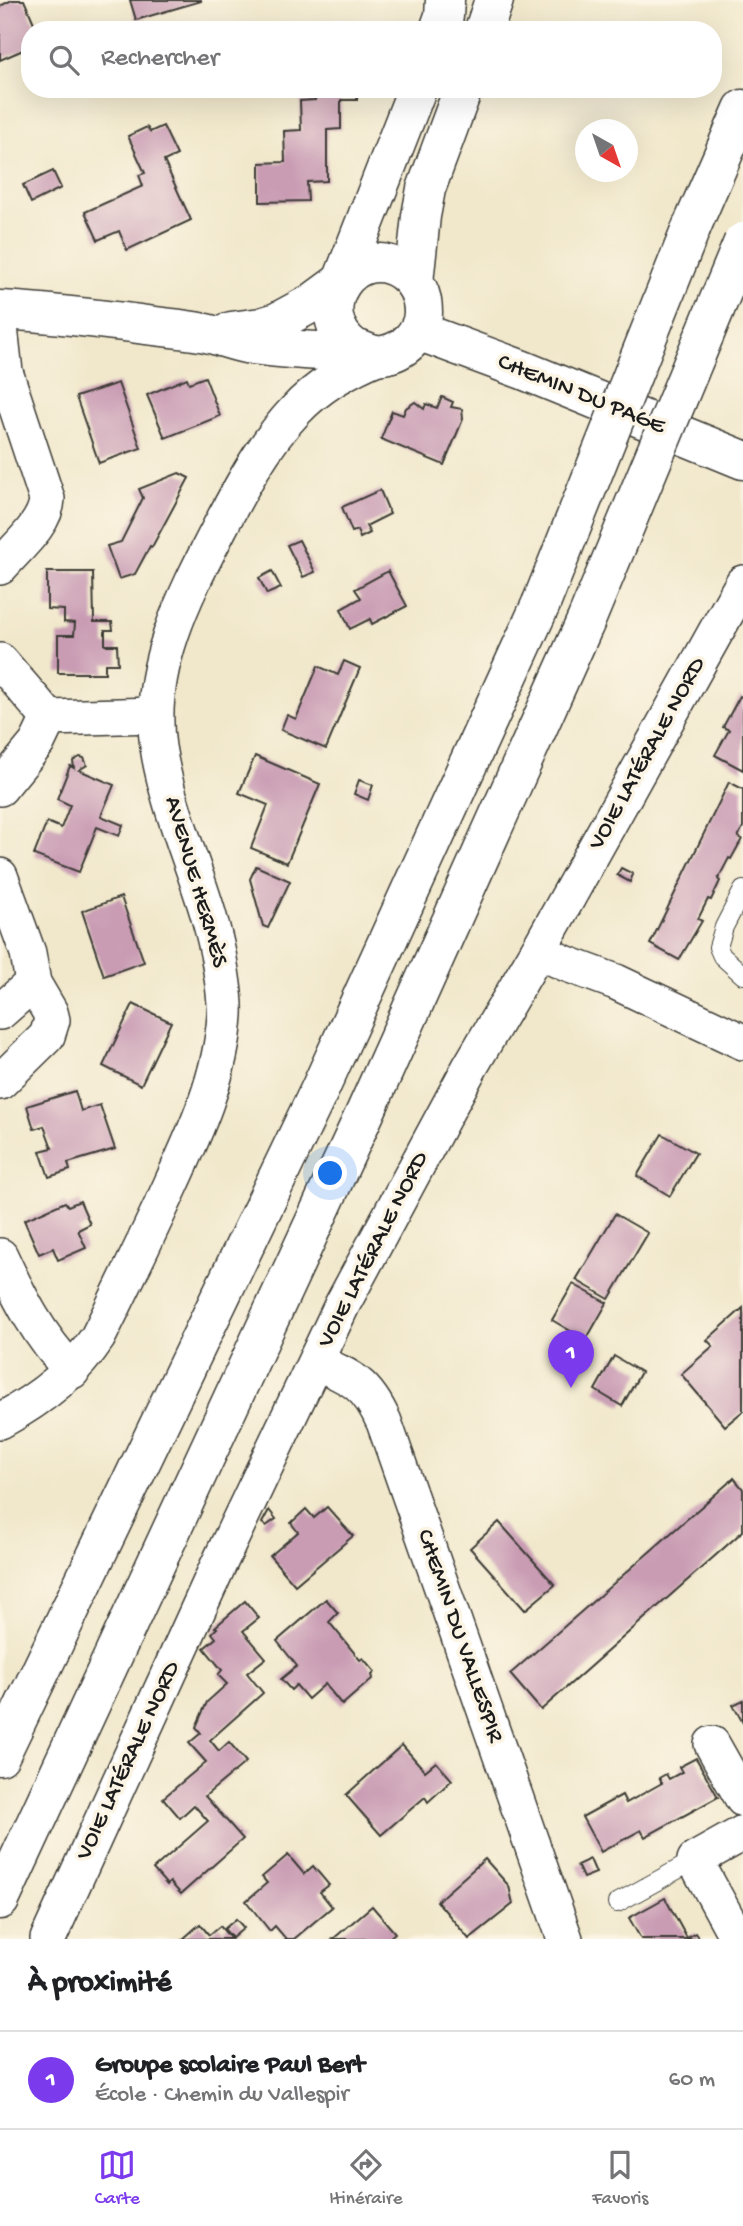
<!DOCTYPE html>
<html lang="fr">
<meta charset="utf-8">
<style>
:root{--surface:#fff;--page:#f6f6f6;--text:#202124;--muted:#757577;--line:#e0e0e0;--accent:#7c3aed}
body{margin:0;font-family:"Gochi Hand",sans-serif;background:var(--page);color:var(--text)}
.compass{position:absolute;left:575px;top:119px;width:63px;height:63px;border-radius:50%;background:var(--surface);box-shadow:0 7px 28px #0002;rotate:140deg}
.you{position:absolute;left:331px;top:1174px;width:24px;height:24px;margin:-18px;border:5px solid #fff;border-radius:50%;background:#1a73e8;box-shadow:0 0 0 10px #1a73e833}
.badge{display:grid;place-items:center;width:46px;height:46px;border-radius:50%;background:var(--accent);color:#fff;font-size:23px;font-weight:700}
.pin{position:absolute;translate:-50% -58px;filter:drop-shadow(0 2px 4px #0008)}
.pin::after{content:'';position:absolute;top:37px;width:24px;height:21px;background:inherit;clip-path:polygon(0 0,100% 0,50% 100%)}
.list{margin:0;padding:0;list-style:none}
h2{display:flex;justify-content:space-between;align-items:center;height:91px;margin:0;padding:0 28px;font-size:30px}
h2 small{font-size:23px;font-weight:400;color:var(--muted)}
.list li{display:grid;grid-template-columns:46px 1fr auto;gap:21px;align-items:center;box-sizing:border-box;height:98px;padding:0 28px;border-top:2px solid var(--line)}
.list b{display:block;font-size:26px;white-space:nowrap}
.list p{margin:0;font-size:23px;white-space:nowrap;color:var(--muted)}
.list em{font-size:23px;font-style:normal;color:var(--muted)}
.icon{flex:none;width:38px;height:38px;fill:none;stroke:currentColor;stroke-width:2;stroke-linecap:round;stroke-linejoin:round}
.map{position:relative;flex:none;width:743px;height:1939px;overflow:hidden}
.search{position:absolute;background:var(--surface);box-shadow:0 7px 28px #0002;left:21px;right:21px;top:21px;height:77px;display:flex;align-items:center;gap:18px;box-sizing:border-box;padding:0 24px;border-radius:28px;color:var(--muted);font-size:26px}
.sheet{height:189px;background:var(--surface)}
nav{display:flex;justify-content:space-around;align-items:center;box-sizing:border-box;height:98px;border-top:2px solid var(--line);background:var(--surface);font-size:19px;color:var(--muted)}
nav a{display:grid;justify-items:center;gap:4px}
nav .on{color:var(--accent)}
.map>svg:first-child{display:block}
.building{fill:#c99cb4}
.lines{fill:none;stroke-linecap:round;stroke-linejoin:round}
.service-casing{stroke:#3c3b36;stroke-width:20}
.minor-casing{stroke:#3c3b36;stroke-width:38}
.tertiary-casing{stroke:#3c3b36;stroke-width:41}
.trunk-casing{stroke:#3c3b36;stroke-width:41}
.service{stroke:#fff;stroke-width:18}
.minor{stroke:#fff;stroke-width:35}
.tertiary{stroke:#fff;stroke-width:38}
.trunk{stroke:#fff;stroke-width:38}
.trunk-bridge-casing{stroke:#3c3b36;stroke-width:41;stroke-linecap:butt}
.trunk-bridge{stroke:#fff;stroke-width:38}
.labels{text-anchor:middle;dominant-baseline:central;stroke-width:7;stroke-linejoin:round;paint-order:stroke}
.street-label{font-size:24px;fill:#1c1c1c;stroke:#fcf5e5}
</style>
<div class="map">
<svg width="743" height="1939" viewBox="0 0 743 1939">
<rect width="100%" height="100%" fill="#fcf5e5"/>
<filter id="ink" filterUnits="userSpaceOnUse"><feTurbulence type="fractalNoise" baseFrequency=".0143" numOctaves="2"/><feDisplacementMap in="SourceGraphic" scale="14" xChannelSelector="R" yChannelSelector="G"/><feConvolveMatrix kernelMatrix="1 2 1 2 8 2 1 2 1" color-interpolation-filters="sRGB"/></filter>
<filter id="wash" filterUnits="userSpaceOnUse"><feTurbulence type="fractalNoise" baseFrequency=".00686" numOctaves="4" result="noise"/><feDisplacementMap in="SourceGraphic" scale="28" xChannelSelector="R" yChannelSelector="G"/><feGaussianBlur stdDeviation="1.57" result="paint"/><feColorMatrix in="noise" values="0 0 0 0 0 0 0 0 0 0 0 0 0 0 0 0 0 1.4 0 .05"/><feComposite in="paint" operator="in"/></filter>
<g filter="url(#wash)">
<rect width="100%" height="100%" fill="#f1e8cc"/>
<g id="blocks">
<g class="building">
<polygon points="12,0 24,0 37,30 30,30 30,47 0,60 0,6"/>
<polygon points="130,0 201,0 201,1 136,20"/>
<polygon points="315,89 357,89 357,100 341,100 341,129 327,130 327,181 307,182 308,201 260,202 260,163 285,162 284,131 301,130 300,101 315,100"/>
<polygon points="163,126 177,155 164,161 191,220 127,250 119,231 98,240 85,212 143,186 139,175 145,173 128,136 147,127 150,132"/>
<polygon points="53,171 61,188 31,203 23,185"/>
<polygon points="205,377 220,416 165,438 147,395 187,378 189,383"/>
<polygon points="118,383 141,448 99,463 76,397"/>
<polygon points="442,397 453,402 451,407 462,409 463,419 444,465 381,439 392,411 403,415 406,408 415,402 424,409 426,404 437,408"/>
<polygon points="179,473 189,478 152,547 150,546 135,574 119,579 107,546 121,542 143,498 139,489"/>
<polygon points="380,490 390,514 366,526 370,533 360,538 357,530 352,532 342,507"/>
<polygon points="299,540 315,572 303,577 287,545"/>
<polygon points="272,571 281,588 267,594 259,578"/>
<polygon points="388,571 407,606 372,624 370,619 350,629 341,609 361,598 355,589"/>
<polygon points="47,572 93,572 94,622 112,622 113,630 105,630 105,645 117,645 118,664 105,664 105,673 58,673 58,635 74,635 75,623 64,622 64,610 47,609"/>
<polygon points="344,661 360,668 326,749 281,730 287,715 296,719 318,666 338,675"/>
<polygon points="740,696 743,698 743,770 715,755 729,730 723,727"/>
<polygon points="255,756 320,784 287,863 251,848 268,805 239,793"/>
<polygon points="80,757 84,758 87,765 79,770 114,785 101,816 123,825 119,836 97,827 79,872 34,855 47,822 61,828 70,805 57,799 70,766 74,768 73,761"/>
<polygon points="359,780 373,785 368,800 354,794"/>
<polygon points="729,782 743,789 743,827 738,837 742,839 731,859 729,858 718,879 720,881 711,900 708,899 698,919 702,921 679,960 650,944"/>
<polygon points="256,866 290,881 268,928 263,926 250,879"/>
<polygon points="621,868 633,874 630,882 617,875"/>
<polygon points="121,897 144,962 104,976 82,911"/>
<polygon points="133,1004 171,1022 141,1085 103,1066"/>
<polygon points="75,1091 81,1111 100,1105 115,1149 68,1163 70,1170 49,1177 40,1151 52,1148 44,1126 34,1129 27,1106"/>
<polygon points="662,1134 696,1153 670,1196 637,1176"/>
<polygon points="80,1201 90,1224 78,1230 86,1248 58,1260 53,1248 39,1254 24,1220 65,1202 68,1206"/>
<polygon points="615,1214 648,1233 609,1299 576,1280"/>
<polygon points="573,1284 607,1303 586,1340 552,1320"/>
<polygon points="743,1308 743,1411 725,1426 681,1374 713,1346 707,1340"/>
<polygon points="614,1356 641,1372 622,1406 595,1390"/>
<polygon points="734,1478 743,1489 743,1531 541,1710 510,1674"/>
<polygon points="327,1507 353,1536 295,1585 270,1556 298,1532 291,1523 306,1509 314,1518"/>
<polygon points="269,1510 276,1519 266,1526 262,1523"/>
<polygon points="499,1522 555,1585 525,1610 470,1548"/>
<polygon points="326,1599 338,1613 329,1622 360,1660 363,1658 375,1672 372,1675 373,1678 342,1705 325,1684 308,1699 296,1685 291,1690 281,1679 297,1666 277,1641"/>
<polygon points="245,1601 259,1618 243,1631 266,1658 247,1673 263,1693 210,1740 219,1751 229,1742 246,1762 205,1796 243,1839 181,1894 170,1882 167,1885 153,1869 208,1821 194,1805 180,1818 163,1798 206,1762 189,1743 201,1733 196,1727 207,1702 227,1684 218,1675 222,1670 204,1648 216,1638 212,1633 217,1628 215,1627"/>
<polygon points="743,1700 743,1723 733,1705"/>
<polygon points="402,1745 425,1771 436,1762 452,1780 428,1802 425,1797 381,1835 346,1795"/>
<polygon points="696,1758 718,1797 645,1837 641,1830 601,1852 582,1817 622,1795 626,1803 662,1783 659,1778 666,1774 669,1779 682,1772 679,1767"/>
<polygon points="288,1855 304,1874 313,1866 329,1885 320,1892 332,1907 294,1939 286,1939 275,1926 270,1931 246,1901 267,1883 262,1877"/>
<polygon points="485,1859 509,1886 513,1904 469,1939 437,1901"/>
<polygon points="590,1859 596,1873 583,1878 577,1865"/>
<polygon points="665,1898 687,1938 695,1933 699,1939 641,1939 629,1918"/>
<polygon points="372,1906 395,1933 388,1939 333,1939"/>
<polygon points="236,1919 244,1928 232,1938 224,1929"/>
<polygon points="200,1924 209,1935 220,1926 231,1939 183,1939"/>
</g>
</g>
</g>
<g filter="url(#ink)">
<use href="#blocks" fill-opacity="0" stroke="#3c3b36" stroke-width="2"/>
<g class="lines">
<g class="service-casing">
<g id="service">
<polyline points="743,890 724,927 718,947 722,956 743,975"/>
<polyline points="617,1903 695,1860"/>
</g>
</g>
<g class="minor-casing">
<g id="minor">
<path d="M0 327 5 372 47 499C46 524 16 548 0 567"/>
<polyline points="0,661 49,718 155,715"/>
<polyline points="0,788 37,743 49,718"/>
<polyline points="0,876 28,953 33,983 50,1012 52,1020 47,1036 0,1082"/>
<polyline points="538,951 567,964 616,982 743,1042"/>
<polyline points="0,1012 33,983"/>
<path d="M0 1256C20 1299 38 1335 72 1371"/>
<path d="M316 1362C353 1378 367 1384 384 1422L565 1939"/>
<path d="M0 1421C39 1400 74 1374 98 1337 121 1291 143 1245 165 1198 192 1139 221 1080 225 1015 226 1000 223 985 221 971 210 894 170 824 158 747 146 669 185 595 220 527 241 487 263 445 295 411 319 385 349 368 382 355"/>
<polyline points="712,1744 743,1799"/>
<polyline points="48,1939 217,1568 342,1305 470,1067 538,951 743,583"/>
<polyline points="738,1939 695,1860 743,1833"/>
</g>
</g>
<g class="tertiary-casing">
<g id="tertiary">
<polyline points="439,30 444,16 445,0"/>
<polyline points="484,30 494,0"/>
<polyline points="414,282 421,216 426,189 463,89"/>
<path d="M0 310C44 312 88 318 132 323 156 327 182 328 206 333 221 336 236 343 252 345 276 348 302 351 326 351 335 351 344 348 352 348 363 349 371 357 383 355 404 352 423 333 423 312 423 295 416 281 402 271 355 239 304 310 354 348"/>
<polyline points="231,331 261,327 277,322 312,303 342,281 417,89"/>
<polyline points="418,331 523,370 743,460"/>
</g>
</g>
<g class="trunk-casing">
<g id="trunk">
<polyline points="692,226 743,109"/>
<polyline points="0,1756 320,1089 541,604"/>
<polyline points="0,1900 365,1113 585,623"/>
</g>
</g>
<use href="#service" class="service"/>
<use href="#minor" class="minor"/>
<use href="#tertiary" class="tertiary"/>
<use href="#trunk" class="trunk"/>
<g class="trunk-bridge-casing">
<g id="trunk-bridge">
<polyline points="541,604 692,226"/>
<polyline points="585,623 743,242"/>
</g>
</g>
<use href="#trunk-bridge" class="trunk-bridge"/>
</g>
</g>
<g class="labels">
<g class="street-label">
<text transform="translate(581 395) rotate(22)">CHEMIN DU PAGE</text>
<text transform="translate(648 754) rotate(-61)">VOIE LATÉRALE NORD</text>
<text transform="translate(195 882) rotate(74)">AVENUE HERMÈS</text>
<text transform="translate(374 1250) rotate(-63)">VOIE LATÉRALE NORD</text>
<text transform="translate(459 1636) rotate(71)">CHEMIN DU VALLESPIR</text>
<text transform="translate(129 1761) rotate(-65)">VOIE LATÉRALE NORD</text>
</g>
</g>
</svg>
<svg class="compass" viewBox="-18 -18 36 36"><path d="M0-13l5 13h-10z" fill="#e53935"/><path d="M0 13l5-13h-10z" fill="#757577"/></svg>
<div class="you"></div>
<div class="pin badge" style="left:571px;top:1388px">1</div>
<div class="search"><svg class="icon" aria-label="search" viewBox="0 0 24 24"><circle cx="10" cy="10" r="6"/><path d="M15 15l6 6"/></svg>Rechercher</div>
</div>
<section class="sheet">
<h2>À proximité<small></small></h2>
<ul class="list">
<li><span class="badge">1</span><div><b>Groupe scolaire Paul Bert</b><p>École · Chemin du Vallespir</p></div><em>60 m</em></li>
</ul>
</section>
<nav>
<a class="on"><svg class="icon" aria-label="map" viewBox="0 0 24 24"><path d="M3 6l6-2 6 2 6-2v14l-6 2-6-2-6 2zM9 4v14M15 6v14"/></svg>Carte</a>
<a><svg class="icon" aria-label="directions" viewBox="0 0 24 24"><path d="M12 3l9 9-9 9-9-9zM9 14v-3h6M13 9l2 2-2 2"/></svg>Itinéraire</a>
<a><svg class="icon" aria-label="saved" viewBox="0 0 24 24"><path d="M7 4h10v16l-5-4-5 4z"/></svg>Favoris</a>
</nav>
